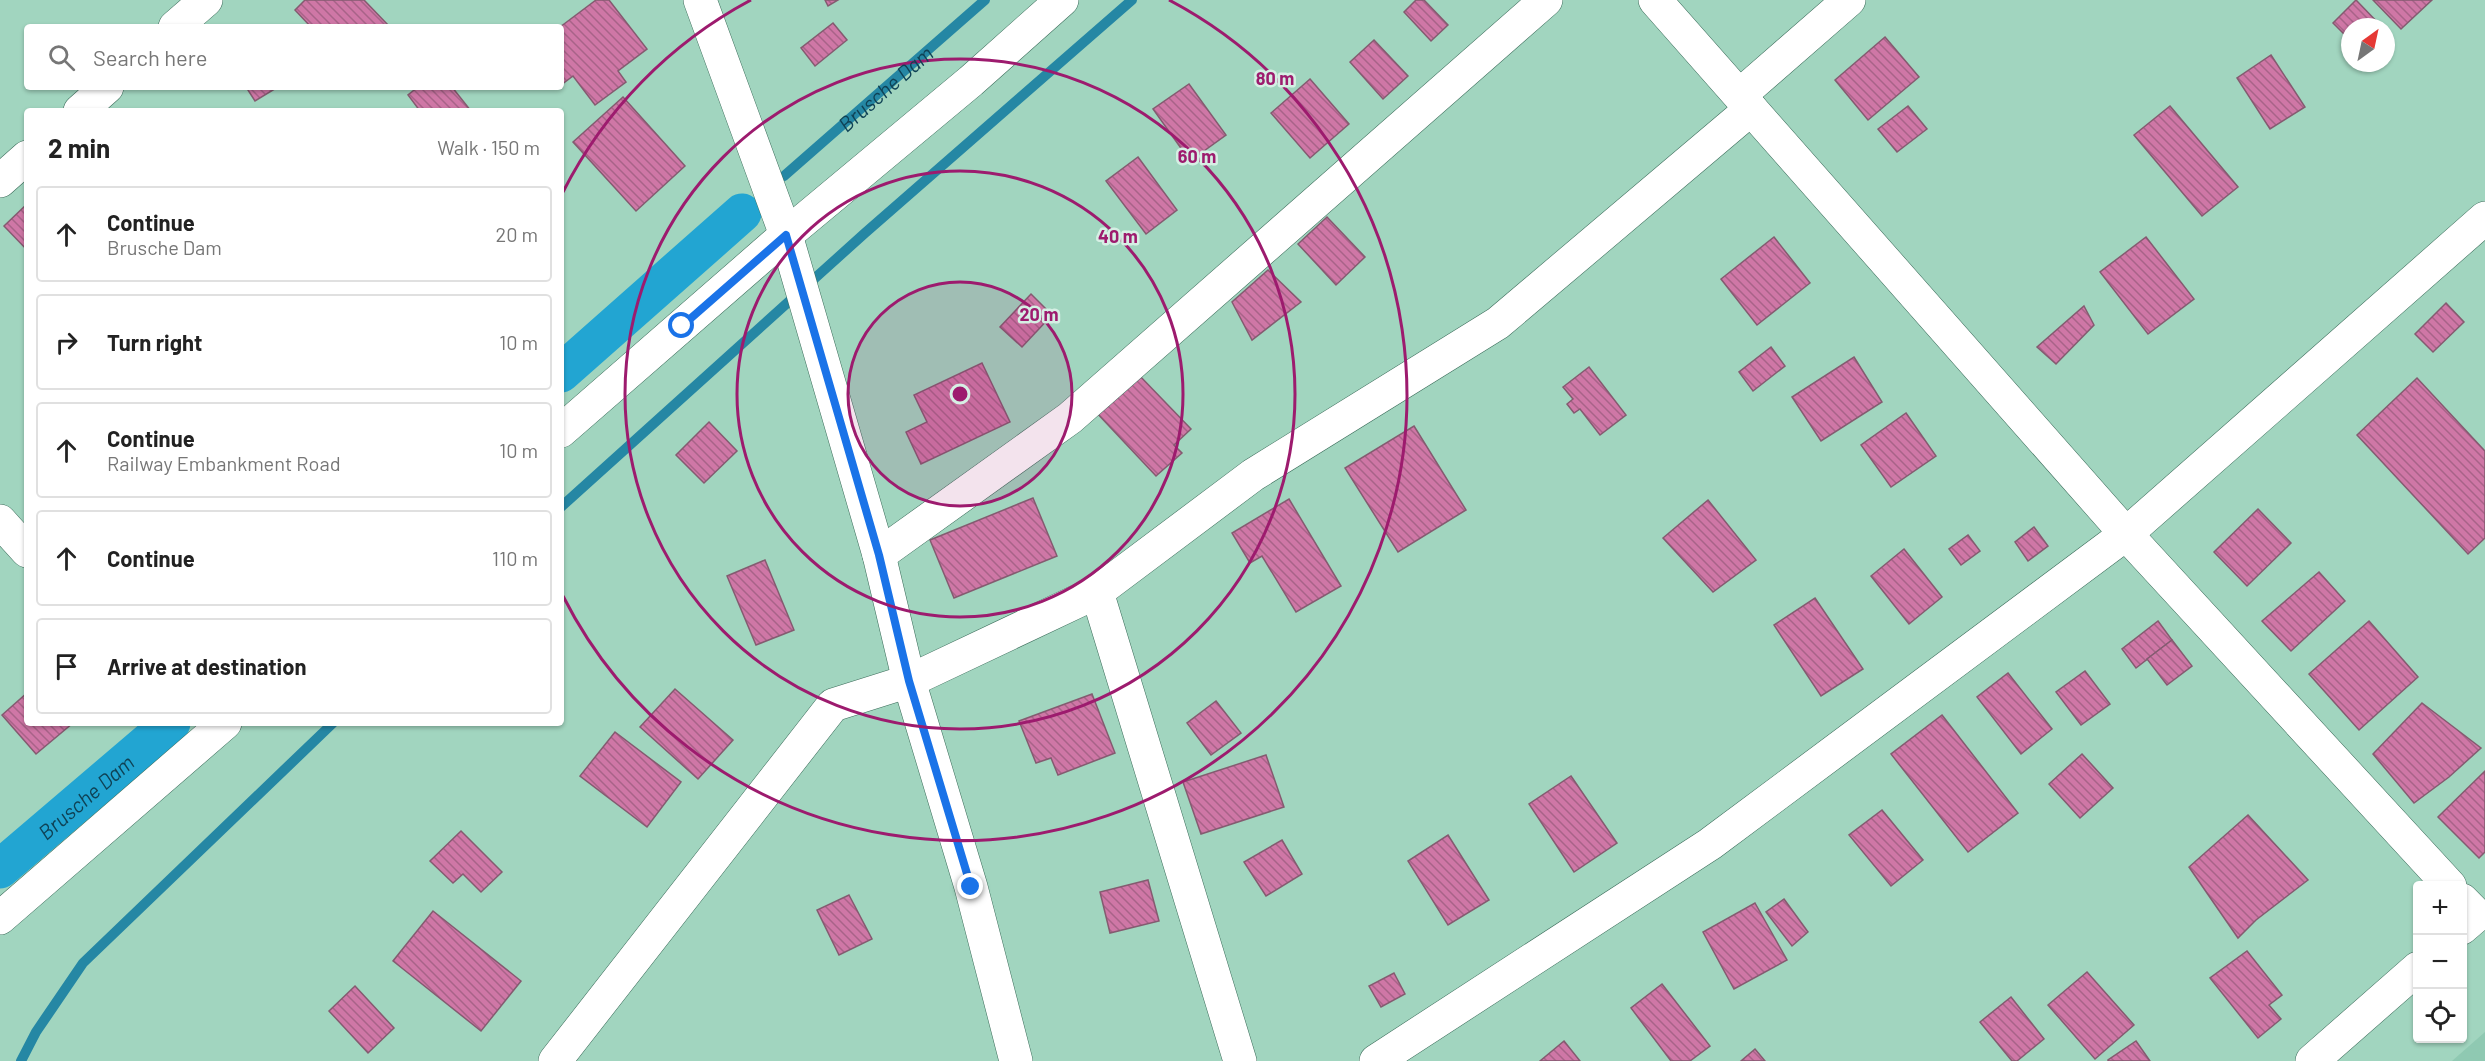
<!DOCTYPE html>
<meta charset="utf-8">
<style>
:root{--surface:#fff;--page:#f2f2f2;--text:#222;--muted:#767676;--line:#e0e0e0}
body{margin:0;font-family:Barlow,sans-serif;background:var(--page);color:var(--text)}
.controls{position:absolute;right:18px;bottom:18px;display:grid;overflow:hidden;border-radius:6px;box-shadow:0 2px 4px #0004}
.controls button{width:54px;height:54px;display:grid;place-items:center;padding:0;border:0;border-bottom:2px solid var(--line);background:var(--surface);color:var(--text);font:30px sans-serif}
.compass{position:absolute;left:2341px;top:18px;width:54px;height:54px;border-radius:50%;background:var(--surface);box-shadow:0 2px 4px #0004;rotate:33deg}
.stop{position:absolute;width:18px;height:18px;margin:-14px;border:4px solid #1a73e8;border-radius:50%;background:#fff}
.stop.end{background:#1a73e8;border-color:#fff;box-shadow:0 2px 6px #0008}
.list{margin:0;padding:0;list-style:none}
h2{display:flex;justify-content:space-between;align-items:center;height:78px;margin:0;padding:0 24px;font-size:26px}
h2 small{font-size:20px;font-weight:400;color:var(--muted)}
.list li{display:grid;grid-template-columns:39px 1fr auto;gap:18px;align-items:center;box-sizing:border-box;height:96px;margin:0 12px 12px;padding:0 12px;border:2px solid var(--line);border-radius:6px}
.list b{display:block;font-size:22px;white-space:nowrap}
.list p{margin:0;font-size:20px;white-space:nowrap;color:var(--muted)}
.list em{font-size:20px;font-style:normal;color:var(--muted)}
.icon{flex:none;width:33px;height:33px;fill:none;stroke:currentColor;stroke-width:2;stroke-linecap:round;stroke-linejoin:round}
.map{position:relative;flex:none;width:2485px;height:1061px;overflow:hidden}
.search{position:absolute;background:var(--surface);box-shadow:0 2px 4px #0004;left:24px;top:24px;width:540px;height:66px;display:flex;align-items:center;gap:15px;box-sizing:border-box;padding:0 21px;border-radius:6px;color:var(--muted);font-size:22px}
.panel{position:absolute;background:var(--surface);box-shadow:0 2px 4px #0004;left:24px;top:108px;width:540px;height:618px;border-radius:6px}
.map>svg:first-child{display:block}
.built{fill:#8fc9b2}
.lines{fill:none;stroke-linecap:round;stroke-linejoin:round}
.stream{stroke:#2587a4;stroke-width:10}
.canal{stroke:#22a5d2;stroke-width:39}
.building{fill:url(#building-back-hatch);stroke:#845b70;stroke-width:1.5}
.street-casing{stroke:#3b6c5a;stroke-width:34}
.secondary-casing{stroke:#3b6c5a;stroke-width:34}
.street{stroke:#fff;stroke-width:33}
.secondary{stroke:#fff;stroke-width:33}
.route{stroke:#1a73e8;stroke-width:8}
.ring{fill:none;stroke:#9d1b6e;stroke-width:3}
.labels{text-anchor:middle;dominant-baseline:central;stroke-width:5;stroke-linejoin:round;paint-order:stroke}
.water-label{font-size:21px;font-style:italic;fill:#0f4255;stroke:#d6efe4}
.centre{fill:#9d1b6e;stroke:#d6efe4;stroke-width:3}
.ring-label{font-size:18px;text-anchor:middle;font-weight:bold;fill:#9d1b6e;stroke:#d6efe4;stroke-width:5;stroke-linejoin:round;paint-order:stroke}
</style>
<div class="map">
<svg width="2485" height="1061" viewBox="0 0 2485 1061">
<defs>
<pattern id="building-back-hatch" width="6" height="6" patternUnits="userSpaceOnUse" patternTransform="scale(1.5)"><rect width="6" height="6" fill="#cf77a6"/><path d="M-1 5l2 2M0 0l6 6M5-1l2 2" fill="none" stroke="#a86388"/></pattern>
</defs>
<rect width="100%" height="100%" fill="#a1d5bf"/>
<polygon class="built" points="2485,1032 2485,1061 2452,1061"/>
<g class="lines">
<g class="stream">
<path id="s1" d="M784 176 985 0"/>
<polyline points="561,507 865,233 1132,0"/>
<polyline points="21,1061 36,1032 83,963 333,723"/>
</g>
<g class="canal">
<polyline points="561,373 742,213"/>
<path id="s2" d="M0 869 171 723"/>
</g>
</g>
<g class="building">
<polygon points="305,0 364,0 389,26 311,27 295,10"/>
<polygon points="596,0 609,0 647,49 618,71 626,82 595,105 573,76 561,85 560,27"/>
<polygon points="825,0 838,0 828,6"/>
<polygon points="1416,0 1424,0 1448,25 1431,41 1404,12"/>
<polygon points="2356,0 2382,27 2350,27 2350,40 2333,23"/>
<polygon points="2373,0 2432,0 2401,29"/>
<polygon points="833,23 847,40 815,66 801,48"/>
<polygon points="1885,37 1919,77 1868,120 1835,80"/>
<polygon points="1374,40 1408,76 1383,99 1350,62"/>
<polygon points="2271,55 2305,107 2270,129 2237,78"/>
<polygon points="1310,79 1349,124 1310,158 1271,113"/>
<polygon points="1189,84 1226,135 1190,161 1153,109"/>
<polygon points="246,87 278,87 255,101"/>
<polygon points="418,87 452,87 471,111 420,111 408,95"/>
<polygon points="623,97 685,166 636,211 573,142"/>
<polygon points="1908,106 1927,129 1897,152 1878,129"/>
<polygon points="2170,106 2238,187 2202,216 2134,135"/>
<polygon points="1138,157 1177,210 1146,234 1106,181"/>
<polygon points="27,204 27,250 4,226"/>
<polygon points="1327,217 1365,257 1336,285 1298,244"/>
<polygon points="1774,237 1810,283 1757,325 1721,279"/>
<polygon points="2146,237 2194,299 2148,334 2100,272"/>
<polygon points="1268,270 1301,302 1252,340 1232,302"/>
<polygon points="1031,294 1052,315 1022,347 1000,327"/>
<polygon points="2446,303 2464,322 2433,352 2415,334"/>
<polygon points="2084,306 2094,325 2056,364 2037,347"/>
<polygon points="1771,347 1785,366 1753,391 1739,372"/>
<polygon points="1854,357 1882,402 1821,441 1792,397"/>
<polygon points="982,363 1010,422 921,464 906,432 927,422 914,395"/>
<polygon points="1589,367 1626,415 1600,435 1580,409 1574,413 1567,404 1573,399 1563,387"/>
<polygon points="1137,373 1191,429 1174,445 1182,453 1156,476 1095,411"/>
<polygon points="2417,378 2485,451 2485,538 2468,554 2357,435"/>
<polygon points="1906,413 1936,456 1891,487 1861,445"/>
<polygon points="709,422 737,451 704,483 676,455"/>
<polygon points="1414,426 1466,510 1398,552 1345,468"/>
<polygon points="1033,498 1057,556 954,598 930,540"/>
<polygon points="1289,499 1341,586 1296,612 1262,556 1250,563 1232,533"/>
<polygon points="1708,500 1756,560 1713,592 1663,538"/>
<polygon points="2258,509 2291,543 2247,586 2214,552"/>
<polygon points="2034,527 2048,546 2028,561 2015,542"/>
<polygon points="1968,535 1980,551 1961,565 1949,549"/>
<polygon points="1904,549 1942,597 1909,624 1871,576"/>
<polygon points="765,560 794,630 756,645 727,576"/>
<polygon points="2319,572 2345,601 2291,651 2262,621"/>
<polygon points="1815,598 1863,669 1821,696 1774,625"/>
<polygon points="2158,621 2172,640 2136,668 2122,649"/>
<polygon points="2369,621 2418,677 2359,730 2309,674"/>
<polygon points="2172,640 2192,666 2167,685 2147,659"/>
<polygon points="2085,671 2110,704 2081,725 2056,692"/>
<polygon points="2008,673 2052,729 2021,754 1977,697"/>
<polygon points="675,689 733,740 698,779 640,727"/>
<polygon points="27,693 27,723 73,723 36,754 2,715"/>
<polygon points="1092,694 1115,753 1058,775 1051,758 1036,763 1019,721"/>
<polygon points="1216,701 1241,733 1211,755 1187,723"/>
<polygon points="2422,703 2481,748 2449,777 2414,803 2373,754"/>
<polygon points="1942,715 2018,813 1968,852 1891,754"/>
<polygon points="615,732 681,782 647,827 580,776"/>
<polygon points="2082,754 2113,788 2080,818 2049,784"/>
<polygon points="1266,755 1284,807 1201,834 1183,782"/>
<polygon points="2485,771 2485,852 2479,858 2438,817"/>
<polygon points="1571,776 1617,843 1574,872 1529,804"/>
<polygon points="1882,810 1923,860 1891,886 1849,835"/>
<polygon points="2248,815 2308,880 2256,920 2238,938 2189,867"/>
<polygon points="461,831 502,872 481,892 463,874 453,883 430,861"/>
<polygon points="1448,835 1489,900 1448,925 1408,861"/>
<polygon points="1282,840 1302,874 1266,896 1244,862"/>
<polygon points="1148,880 1159,921 1110,933 1100,892"/>
<polygon points="849,895 872,939 839,955 817,910"/>
<polygon points="1784,899 1808,932 1792,946 1766,912"/>
<polygon points="1755,903 1787,960 1734,989 1703,932"/>
<polygon points="433,911 521,981 481,1031 393,961"/>
<polygon points="2247,951 2282,995 2269,1005 2281,1019 2258,1038 2210,978"/>
<polygon points="2087,972 2134,1025 2095,1059 2048,1005"/>
<polygon points="1394,973 1405,994 1381,1007 1369,986"/>
<polygon points="1662,984 1710,1046 1690,1061 1671,1061 1631,1008"/>
<polygon points="355,986 394,1028 368,1053 329,1011"/>
<polygon points="2011,997 2044,1039 2017,1061 2012,1061 1980,1022"/>
<polygon points="1564,1041 1580,1061 1540,1061"/>
<polygon points="2136,1041 2150,1061 2108,1061 2108,1060"/>
<polygon points="1755,1049 1765,1061 1741,1061"/>
</g>
<g class="lines">
<g class="street-casing">
<g id="street">
<polyline points="1655,0 2126,534 2450,886"/>
<polyline points="175,27 206,0"/>
<polyline points="1740,95 1849,0"/>
<polyline points="80,111 107,87"/>
<polyline points="0,181 27,157"/>
<polyline points="561,431 786,235 971,81 1062,0"/>
<polyline points="0,521 27,551"/>
<polyline points="879,555 1070,418 1546,0"/>
<polyline points="1097,592 1240,1061"/>
<polyline points="2462,900 2477,915 2462,928"/>
<polyline points="0,918 225,723"/>
<polyline points="555,1061 833,705 909,681 1097,592 1253,475 1498,323 1751,109"/>
<polyline points="1376,1061 1710,844 2126,534 2485,218"/>
<polyline points="2312,1061 2418,968"/>
</g>
</g>
<g class="secondary-casing">
<polyline id="secondary" points="700,0 786,235 879,555 909,681 971,887 1016,1061"/>
</g>
<use href="#street" class="street"/>
<use href="#secondary" class="secondary"/>
</g>
<g class="lines">
<polyline class="route" points="682,326 786,235 879,555 909,681 971,887"/>
</g>
<circle cx="960" cy="394" r="112" fill="#9d1b6e" fill-opacity=".12"/>
<g class="ring">
<circle cx="960" cy="394" r="112"/>
<circle cx="960" cy="394" r="223"/>
<circle cx="960" cy="394" r="335"/>
<path d="M563 192A446 446 0 0 1 751 0M1169 0A446 446 0 1 1 563 596"/>
</g>
<g class="labels">
<g class="water-label">
<text stroke="none"><textPath href="#s1" startOffset="134">Brusche Dam</textPath></text>
<text stroke="none"><textPath href="#s2" startOffset="112">Brusche Dam</textPath></text>
</g>
</g>
<circle cx="960" cy="394" r="9" class="centre"/>
<g class="ring-label">
<text x="1275" y="85">80 m</text>
<text x="1197" y="163">60 m</text>
<text x="1118" y="243">40 m</text>
<text x="1039" y="321">20 m</text>
</g>
</svg>
<div class="controls">
<button>+</button>
<button>−</button>
<button><svg class="icon" aria-label="locate" viewBox="0 0 24 24"><circle cx="12" cy="12" r="6"/><path d="M12 2v4M12 18v4M2 12h4M18 12h4"/></svg></button>
</div>
<svg class="compass" viewBox="-18 -18 36 36"><path d="M0-13l5 13h-10z" fill="#e53935"/><path d="M0 13l5-13h-10z" fill="#767676"/></svg>
<div class="stop" style="left:682px;top:326px"></div>
<div class="stop end" style="left:971px;top:887px"></div>
<div class="search"><svg class="icon" aria-label="search" viewBox="0 0 24 24"><circle cx="10" cy="10" r="6"/><path d="M15 15l6 6"/></svg>Search here</div>
<section class="panel">
<h2>2 min<small>Walk · 150 m</small></h2>
<ul class="list">
<li><svg class="icon" aria-label="ahead" viewBox="0 0 24 24"><path d="M12 20V5M6 11l6-6 6 6"/></svg><div><b>Continue</b><p>Brusche Dam</p></div><em>20 m</em></li>
<li><svg class="icon" aria-label="right" viewBox="0 0 24 24"><path d="M7 20v-9h11M14 6l5 5-5 5"/></svg><div><b>Turn right</b></div><em>10 m</em></li>
<li><svg class="icon" aria-label="ahead" viewBox="0 0 24 24"><path d="M12 20V5M6 11l6-6 6 6"/></svg><div><b>Continue</b><p>Railway Embankment Road</p></div><em>10 m</em></li>
<li><svg class="icon" aria-label="ahead" viewBox="0 0 24 24"><path d="M12 20V5M6 11l6-6 6 6"/></svg><div><b>Continue</b></div><em>110 m</em></li>
<li><svg class="icon" aria-label="arrive" viewBox="0 0 24 24"><path d="M6 21V4h12l-3 4 3 4H6"/></svg><div><b>Arrive at destination</b></div></li>
</ul>
</section>
</div>
